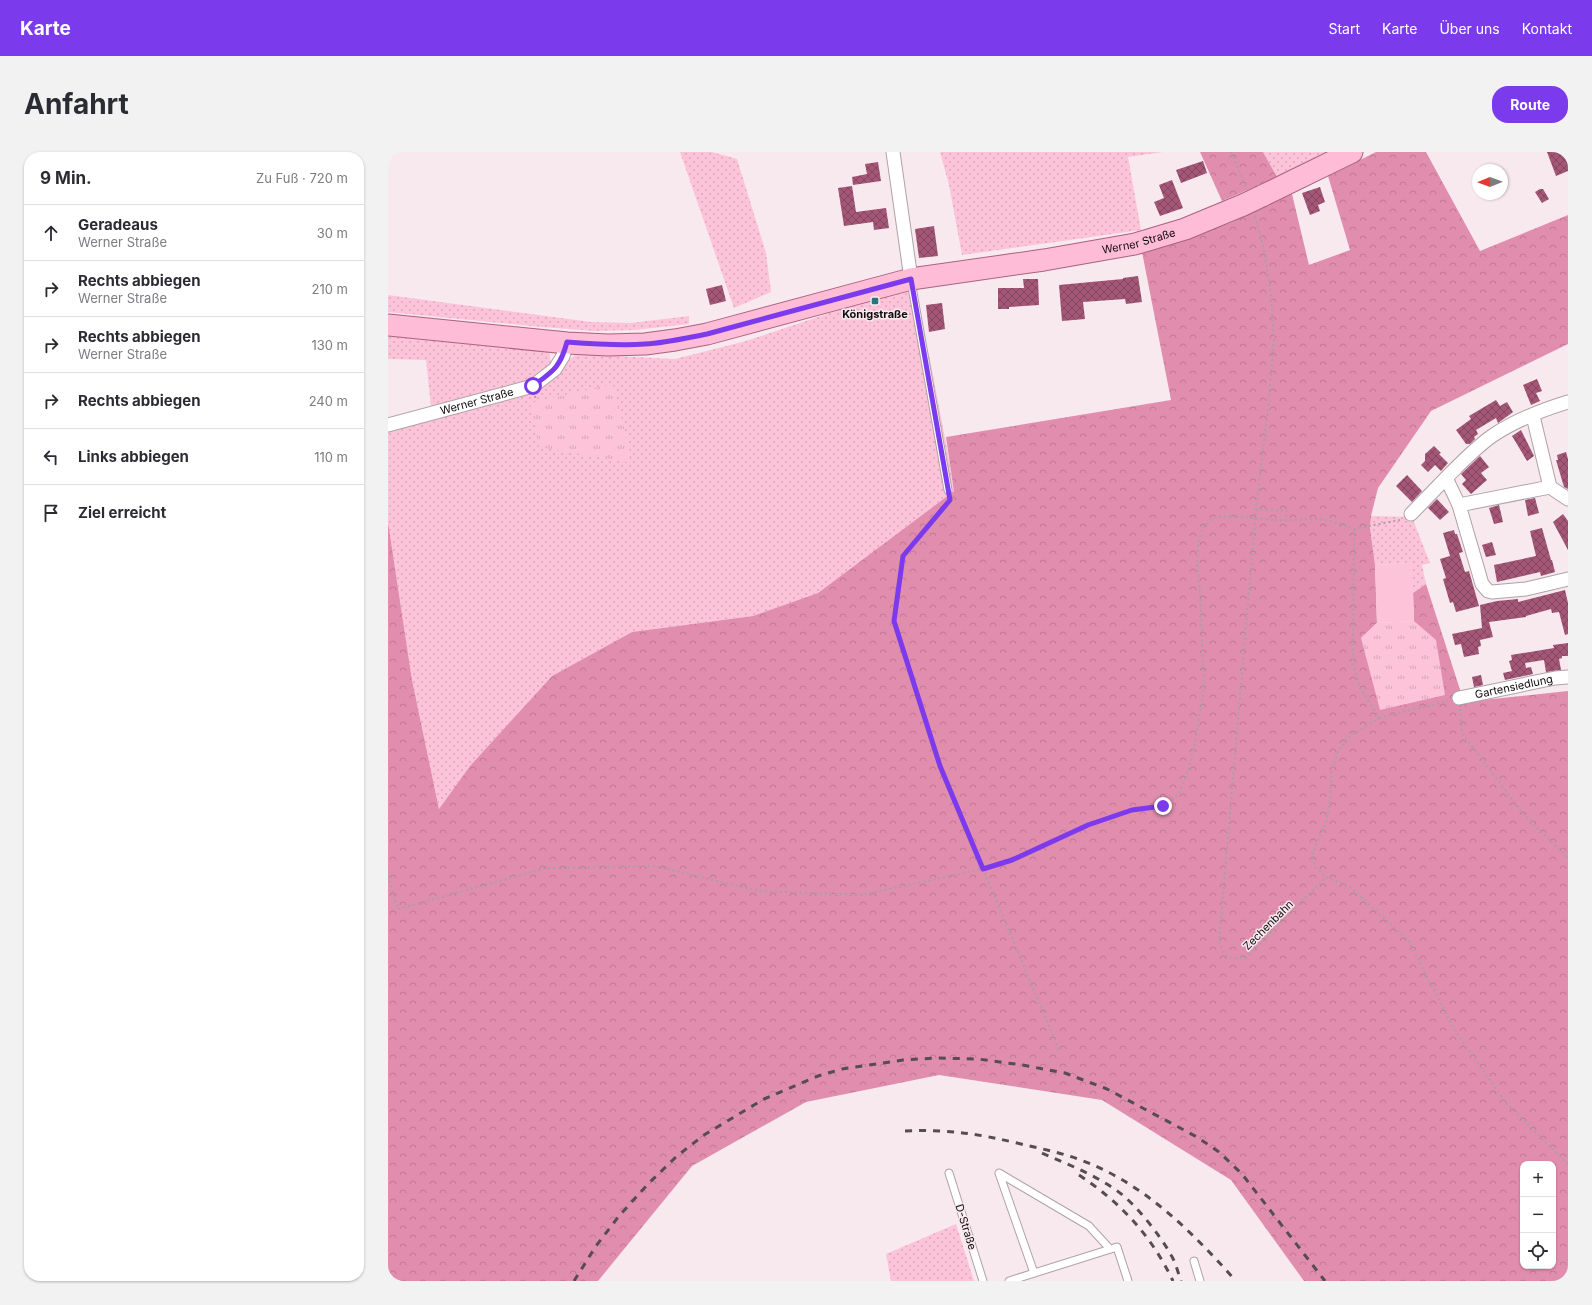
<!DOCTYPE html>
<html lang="de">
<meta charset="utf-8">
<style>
:root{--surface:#fff;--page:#f2f2f3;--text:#2b2b33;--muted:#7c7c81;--line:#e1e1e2;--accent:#7c3aed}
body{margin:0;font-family:Inter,sans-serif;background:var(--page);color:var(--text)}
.controls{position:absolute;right:12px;bottom:12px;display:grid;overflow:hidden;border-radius:8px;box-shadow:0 1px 3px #0004}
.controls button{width:36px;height:36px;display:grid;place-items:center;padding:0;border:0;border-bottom:1px solid var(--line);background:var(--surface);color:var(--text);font:20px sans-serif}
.compass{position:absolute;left:1084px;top:12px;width:36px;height:36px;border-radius:50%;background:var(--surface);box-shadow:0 1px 3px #0004;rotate:269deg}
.stop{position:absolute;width:12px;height:12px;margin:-9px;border:3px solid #7c3aed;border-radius:50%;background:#fff}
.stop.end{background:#7c3aed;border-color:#fff;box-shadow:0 1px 4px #0008}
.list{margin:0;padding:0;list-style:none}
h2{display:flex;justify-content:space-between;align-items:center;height:52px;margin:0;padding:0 16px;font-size:17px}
h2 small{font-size:13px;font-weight:400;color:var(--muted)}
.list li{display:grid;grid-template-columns:26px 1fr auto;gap:12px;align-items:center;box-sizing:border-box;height:56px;padding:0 16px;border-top:1px solid var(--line)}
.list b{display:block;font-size:15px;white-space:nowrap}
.list p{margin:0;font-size:13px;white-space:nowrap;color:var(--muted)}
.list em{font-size:13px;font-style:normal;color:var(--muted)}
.icon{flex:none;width:22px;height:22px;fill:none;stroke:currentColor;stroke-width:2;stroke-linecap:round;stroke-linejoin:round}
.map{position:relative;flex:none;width:1180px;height:1129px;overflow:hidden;border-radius:16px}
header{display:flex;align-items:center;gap:24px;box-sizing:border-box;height:56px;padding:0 20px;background:var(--accent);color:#fff}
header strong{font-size:19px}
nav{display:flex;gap:22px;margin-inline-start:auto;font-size:14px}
.intro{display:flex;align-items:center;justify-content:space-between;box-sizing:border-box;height:96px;padding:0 24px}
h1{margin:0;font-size:28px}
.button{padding:10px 18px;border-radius:16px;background:var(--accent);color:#fff;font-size:14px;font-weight:700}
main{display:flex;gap:24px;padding:0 24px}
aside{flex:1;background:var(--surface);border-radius:16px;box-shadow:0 1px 3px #0004}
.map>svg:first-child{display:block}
.grass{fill:url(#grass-dots)}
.forest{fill:url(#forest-crowns);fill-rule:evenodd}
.park{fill:url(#park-tufts)}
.garden{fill:#fdc3d8}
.building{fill:url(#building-cross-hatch)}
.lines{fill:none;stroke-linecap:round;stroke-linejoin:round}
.lane-casing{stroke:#afa2a6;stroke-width:9}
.street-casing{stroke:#afa2a6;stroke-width:15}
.primary-casing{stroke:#aa617f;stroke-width:23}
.path{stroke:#aa9fa3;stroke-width:2;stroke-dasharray:2 3;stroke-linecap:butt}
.lane{stroke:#fff;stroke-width:7}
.street{stroke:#fff;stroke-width:13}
.primary{stroke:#febcd7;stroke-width:21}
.rail{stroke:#554d50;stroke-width:3;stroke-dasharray:7 7;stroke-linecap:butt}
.primary-bridge-casing{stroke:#aa617f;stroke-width:23;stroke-linecap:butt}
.path-bridge{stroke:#aa9fa3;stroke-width:2;stroke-dasharray:2 3;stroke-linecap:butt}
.primary-bridge{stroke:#febcd7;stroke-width:21}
.route{stroke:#7c3aed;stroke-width:5}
.poi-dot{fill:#2b757c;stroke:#f8e9ee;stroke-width:1.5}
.labels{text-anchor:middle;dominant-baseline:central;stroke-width:3;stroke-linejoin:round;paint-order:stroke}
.street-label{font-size:11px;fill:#100b0d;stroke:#f8e9ee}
.poi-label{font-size:11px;font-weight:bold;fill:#100b0d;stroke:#f8e9ee}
</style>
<header>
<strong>Karte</strong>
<nav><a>Start</a><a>Karte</a><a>Über uns</a><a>Kontakt</a></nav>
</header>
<div class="intro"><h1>Anfahrt</h1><a class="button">Route</a></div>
<main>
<aside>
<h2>9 Min.<small>Zu Fuß · 720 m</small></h2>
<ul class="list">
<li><svg class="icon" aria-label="ahead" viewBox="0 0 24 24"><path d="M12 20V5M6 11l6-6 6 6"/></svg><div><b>Geradeaus</b><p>Werner Straße</p></div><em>30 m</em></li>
<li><svg class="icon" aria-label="right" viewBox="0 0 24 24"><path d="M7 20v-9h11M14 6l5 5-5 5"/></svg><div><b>Rechts abbiegen</b><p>Werner Straße</p></div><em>210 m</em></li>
<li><svg class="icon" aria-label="right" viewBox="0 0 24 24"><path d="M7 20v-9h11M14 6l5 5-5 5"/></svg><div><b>Rechts abbiegen</b><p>Werner Straße</p></div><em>130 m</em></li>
<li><svg class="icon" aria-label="right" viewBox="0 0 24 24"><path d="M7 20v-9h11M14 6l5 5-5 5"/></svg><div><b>Rechts abbiegen</b></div><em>240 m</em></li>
<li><svg class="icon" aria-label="left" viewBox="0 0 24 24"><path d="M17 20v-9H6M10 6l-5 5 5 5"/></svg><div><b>Links abbiegen</b></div><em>110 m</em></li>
<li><svg class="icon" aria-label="arrive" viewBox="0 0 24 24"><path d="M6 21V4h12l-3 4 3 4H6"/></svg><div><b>Ziel erreicht</b></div></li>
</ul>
</aside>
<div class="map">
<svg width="1180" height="1129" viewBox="0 0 1180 1129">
<defs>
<pattern id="grass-dots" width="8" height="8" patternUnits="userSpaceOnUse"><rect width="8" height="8" fill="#fdc3d8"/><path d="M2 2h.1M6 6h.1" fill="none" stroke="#d8a6b8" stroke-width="1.8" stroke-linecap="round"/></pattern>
<pattern id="forest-crowns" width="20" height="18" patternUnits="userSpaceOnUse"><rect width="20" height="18" fill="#e18dae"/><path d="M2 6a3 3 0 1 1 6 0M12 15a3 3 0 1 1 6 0" fill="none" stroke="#c07894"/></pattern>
<pattern id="park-tufts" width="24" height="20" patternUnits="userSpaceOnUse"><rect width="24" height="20" fill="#fdc3d8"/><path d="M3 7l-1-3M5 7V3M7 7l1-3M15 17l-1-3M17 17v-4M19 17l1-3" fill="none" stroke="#d8a6b8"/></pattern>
<pattern id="building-cross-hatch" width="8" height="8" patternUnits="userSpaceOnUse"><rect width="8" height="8" fill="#a45676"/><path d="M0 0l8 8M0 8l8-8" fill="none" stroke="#84455f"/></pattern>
</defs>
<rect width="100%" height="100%" fill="#f8e9ee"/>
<g class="grass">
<polygon points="292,0 324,0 349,7 378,101 383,140 346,156"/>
<polygon points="552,0 775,0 740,5 753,78 574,103 561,33"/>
<polygon points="875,0 939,0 889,25"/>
<polygon points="525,133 542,208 567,338 430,441 365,464 244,480 164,524 82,614 51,657 24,528 0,370 0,276 148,238 188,202 287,207 358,189"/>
<polygon points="0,143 203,170 243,171 301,164 301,172 246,178 206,179 142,174 0,160"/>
<polygon points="0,182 161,199 163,212 137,231 43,255 38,208 0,207"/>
<polygon points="983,364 1024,365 1042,411 1034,413 1038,432 1025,441 1023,411 987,413 982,376"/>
<polygon points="568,1072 586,1129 503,1129 498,1102"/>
</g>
<g class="forest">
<polygon points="812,0 875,0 889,25 834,49"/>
<path d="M988 0H1038L1092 99 1180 63V192L1043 259 990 336 983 364 982 376 987 413 989 471 973 486 1026 469 1025 441 1038 432 1076 550 1180 539V1129H916L843 1028 714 948 551 923 418 950 304 1014 210 1129H0V370L24 528 51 657 82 614 164 524 244 480 365 464 430 441 566 339 558 285 783 248 754 100 842 71 904 42 921 113 962 98 940 24ZM1135 1012H1165V1114H1135Z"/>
</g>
<g class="park">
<polygon points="225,232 245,311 151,295 142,251"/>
<polygon points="1026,469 1048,488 1057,543 992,558 973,486 989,471"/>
</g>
<polygon class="garden" points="1024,411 1026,469 989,471 987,413"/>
<g class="building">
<polygon points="1159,0 1180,0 1180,19 1168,24"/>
<polygon points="815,9 819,21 793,31 788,18"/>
<polygon points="490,10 493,29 465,33 464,25 479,22 477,12"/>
<polygon points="784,28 795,56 772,64 766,50 776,46 771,33"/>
<polygon points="464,34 468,60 498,56 501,76 486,78 485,70 456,74 450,36"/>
<polygon points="932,35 937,50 930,53 932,59 922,63 914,41"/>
<polygon points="1152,37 1155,37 1161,47 1154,51 1147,40"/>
<polygon points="546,74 550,104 531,106 527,77"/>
<polygon points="750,124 754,150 738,152 737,147 695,150 697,167 674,169 671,133 735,127 735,126"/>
<polygon points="635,127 650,127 651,153 621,155 621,157 610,157 610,136 636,136"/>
<polygon points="334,133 338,149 322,153 318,137"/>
<polygon points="554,151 557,177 541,180 538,153"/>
<polygon points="1149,227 1154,239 1148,241 1152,249 1143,253 1135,233"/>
<polygon points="1108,248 1112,254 1119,250 1125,260 1110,271 1108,266 1088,278 1090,282 1086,285 1087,287 1082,292 1078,292 1068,278 1083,267 1081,264"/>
<polygon points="1133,278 1146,304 1139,309 1124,284"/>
<polygon points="1046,294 1053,301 1051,302 1060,311 1053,319 1047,313 1040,320 1033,313 1037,309 1037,302"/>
<polygon points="1178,300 1180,307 1180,337 1176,335 1168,308 1170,308 1169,303"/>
<polygon points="1092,304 1101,315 1093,321 1099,328 1083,342 1074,332 1078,328 1073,322"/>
<polygon points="1019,323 1034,339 1024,350 1008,334"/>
<polygon points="1147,346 1151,361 1140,364 1137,348"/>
<polygon points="1049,347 1061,360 1052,368 1040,356"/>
<polygon points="1111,353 1115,370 1106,372 1101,356"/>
<polygon points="1175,362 1180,369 1180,398 1165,370"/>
<polygon points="1154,376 1163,408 1164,408 1167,420 1153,424 1152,420 1109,430 1106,413 1148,404 1142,379"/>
<polygon points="1066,378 1067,382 1069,382 1075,400 1071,401 1077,420 1081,419 1091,454 1068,460 1065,450 1062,451 1055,427 1058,426 1052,407 1062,404 1055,381"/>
<polygon points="1104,390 1108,403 1098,405 1094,393"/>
<polygon points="1177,438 1180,451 1180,482 1177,483 1171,460 1164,461 1163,457 1138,464 1138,465 1101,470 1105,485 1092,488 1093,494 1090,495 1091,502 1076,505 1073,492 1067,493 1064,482 1094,476 1092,453 1109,449 1130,447 1130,450"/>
<polygon points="1180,491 1180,504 1174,504 1174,506 1171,507 1173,518 1158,520 1156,508 1137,511 1138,516 1143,515 1145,522 1117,528 1115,521 1124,519 1121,509 1124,508 1123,503 1166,496 1165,493"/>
<polygon points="1093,523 1095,533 1086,535 1084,525"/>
</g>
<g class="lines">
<g class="lane-casing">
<g id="lane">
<polyline points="523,129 560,338"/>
<polyline points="561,1021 595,1129"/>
<polyline points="806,1109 812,1129"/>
<polyline points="646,1121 611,1021 701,1074 722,1097"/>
<polyline points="621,1129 729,1095 740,1129"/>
</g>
</g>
<g class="street-casing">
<g id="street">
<polyline points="505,0 523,127"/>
<path d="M1180 250C1154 258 1126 269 1104 284 1087 296 1073 311 1058 326L1071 353 1094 432 1100 439 1104 440 1138 437 1180 427"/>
<polyline points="1145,264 1162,335 1180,347"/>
<path id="s1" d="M0 273 145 234 167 217 175 204 179 191"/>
<polyline points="1071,353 1162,335"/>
<polyline points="1023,362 1058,326"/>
<path id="s2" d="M1071 546 1167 526 1180 525"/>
</g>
</g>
<g class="primary-casing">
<g id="primary">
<polyline points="874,44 964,0"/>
<path id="s3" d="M0 173 179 191 220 193 257 192 287 188 319 182 523 127 656 108 747 92 797 77 855 53"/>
</g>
</g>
<g class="path">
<polyline points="843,0 858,35"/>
<path d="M867 64 876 97 883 143 886 188 881 247 868 357 831 791C838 807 842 808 859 805L938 725"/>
<polyline points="147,244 148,249"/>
<polyline points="562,347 515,404 507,469 552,614 595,717 624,707 701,673 744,659 775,654 790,643 800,620 807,590 816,537 812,440 809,411 810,391 816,374 827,365 843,364"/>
<polyline points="868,357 899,359 898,369"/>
<path d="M887 368C899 369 910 367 923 367 938 367 952 371 966 377L965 511 972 535 991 566 962 584 950 599 944 617 942 649 938 670 924 703 927 715 938 725 962 735 1020 788 1066 877 1118 951 1180 1012"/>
<polyline points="966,377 1012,368"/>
<polyline points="1072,557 1074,581 1135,662 1180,706"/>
<polyline points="991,566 1060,549"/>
<polyline points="0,724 10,757 158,716 267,714 371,739 473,743 595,717 672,900"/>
</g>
<use href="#lane" class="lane"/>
<use href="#street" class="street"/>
<use href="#primary" class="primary"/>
<g class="rail">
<path d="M517 979C560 977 592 982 633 992 654 997 675 1001 695 1009 757 1032 805 1081 848 1129"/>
<path d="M654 1001C679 1012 705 1022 728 1038 747 1051 772 1083 783 1103 788 1111 790 1121 793 1129"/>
<path d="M691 1023C733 1051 763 1083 785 1129"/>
<polyline points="186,1129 208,1094 231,1064 260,1032 289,1004 316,983 376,947 430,924 454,917 515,908 547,906 590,907 634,913 677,921 719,937 809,985 831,1000 854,1022 937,1129"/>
</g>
<g class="primary-bridge-casing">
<polyline id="primary-bridge" points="855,53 874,44"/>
</g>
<polyline class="path-bridge" points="843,364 887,368"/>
<use href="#primary-bridge" class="primary-bridge"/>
</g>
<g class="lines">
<path class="route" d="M145 234C165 219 172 216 179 190 205 192 231 194 257 192 278 191 298 186 319 182L523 127 562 348 515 404 506 469 552 614 595 717 624 708 700 673 744 658 775 654"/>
</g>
<rect class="poi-dot" x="483" y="145" width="8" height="8" rx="2"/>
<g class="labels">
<g class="street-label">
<text stroke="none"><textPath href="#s3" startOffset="763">Werner Straße</textPath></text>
<text stroke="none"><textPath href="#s1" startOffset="92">Werner Straße</textPath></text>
<text stroke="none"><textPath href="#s2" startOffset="56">Gartensiedlung</textPath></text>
<text transform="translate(880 773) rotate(-45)">Zechenbahn</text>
<text transform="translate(578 1075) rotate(73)">D-Straße</text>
</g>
<g class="poi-label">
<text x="487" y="162">Königstraße</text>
</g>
</g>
</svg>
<div class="controls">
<button>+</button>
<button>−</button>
<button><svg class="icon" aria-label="locate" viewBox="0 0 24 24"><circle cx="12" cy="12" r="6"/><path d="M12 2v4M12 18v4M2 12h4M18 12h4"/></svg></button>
</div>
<svg class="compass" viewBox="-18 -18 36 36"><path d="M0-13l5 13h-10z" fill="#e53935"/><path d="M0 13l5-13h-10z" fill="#7c7c81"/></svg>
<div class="stop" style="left:145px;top:234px"></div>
<div class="stop end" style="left:775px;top:654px"></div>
</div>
</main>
